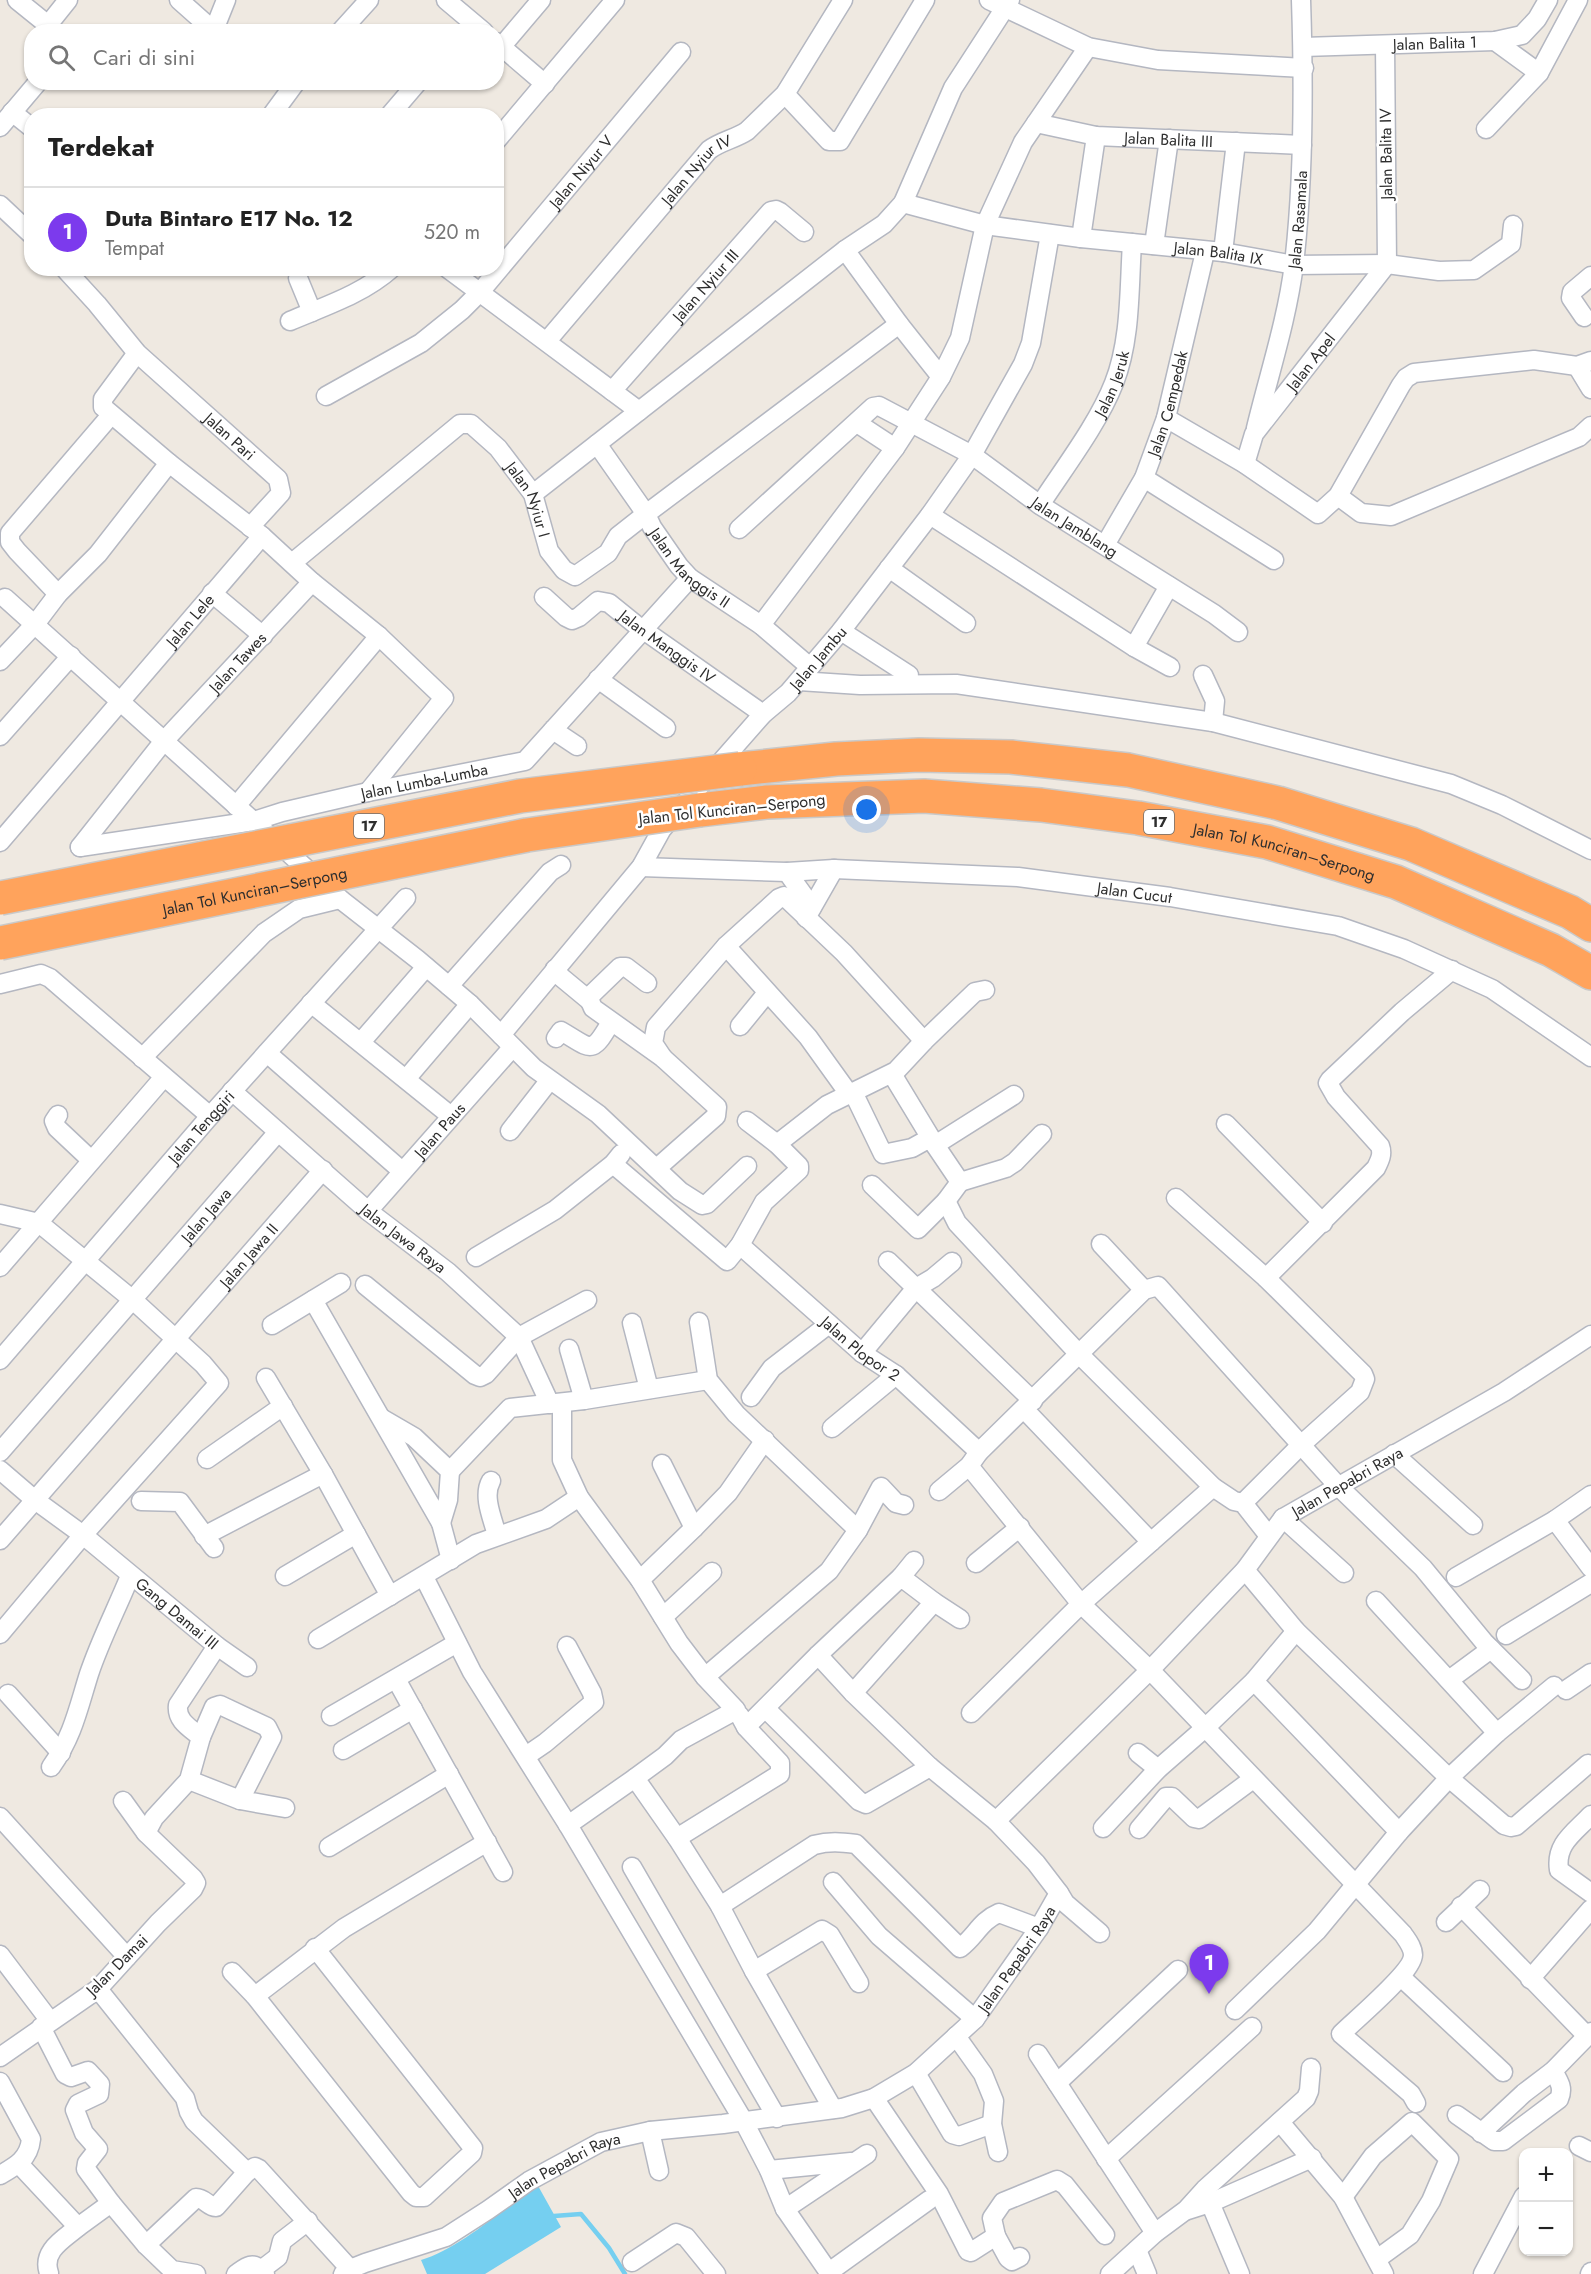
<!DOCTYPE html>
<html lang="id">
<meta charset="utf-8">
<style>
:root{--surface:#fff;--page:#f6f6f6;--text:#222;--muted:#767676;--line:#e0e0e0;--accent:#7c3aed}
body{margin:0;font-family:Jost,sans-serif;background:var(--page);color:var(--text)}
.controls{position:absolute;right:18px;bottom:18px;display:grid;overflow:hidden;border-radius:12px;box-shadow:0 2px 4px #0004}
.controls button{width:54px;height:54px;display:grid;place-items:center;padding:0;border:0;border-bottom:2px solid var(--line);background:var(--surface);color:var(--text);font:30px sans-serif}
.you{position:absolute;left:867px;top:810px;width:21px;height:21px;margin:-15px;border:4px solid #fff;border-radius:50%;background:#1a73e8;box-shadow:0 0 0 9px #1a73e833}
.badge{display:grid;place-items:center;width:39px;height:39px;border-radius:50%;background:var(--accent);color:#fff;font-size:20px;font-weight:700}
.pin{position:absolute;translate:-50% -50px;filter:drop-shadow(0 2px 3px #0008)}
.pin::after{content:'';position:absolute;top:32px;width:21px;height:18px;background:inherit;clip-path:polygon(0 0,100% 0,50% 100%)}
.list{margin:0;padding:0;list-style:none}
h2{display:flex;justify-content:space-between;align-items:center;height:78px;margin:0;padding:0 24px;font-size:26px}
h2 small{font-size:20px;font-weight:400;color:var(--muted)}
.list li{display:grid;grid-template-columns:39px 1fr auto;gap:18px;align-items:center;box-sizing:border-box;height:90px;padding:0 24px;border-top:2px solid var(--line)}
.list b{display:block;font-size:22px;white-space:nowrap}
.list p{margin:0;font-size:20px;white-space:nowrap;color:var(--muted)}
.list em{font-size:20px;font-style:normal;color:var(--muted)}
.icon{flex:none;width:33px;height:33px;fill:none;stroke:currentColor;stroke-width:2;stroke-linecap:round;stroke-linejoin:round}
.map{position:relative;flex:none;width:1591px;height:2274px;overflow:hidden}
.search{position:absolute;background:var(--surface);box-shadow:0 2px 4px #0004;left:24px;top:24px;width:480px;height:66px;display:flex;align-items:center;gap:15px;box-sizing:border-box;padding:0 21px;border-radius:24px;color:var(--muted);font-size:22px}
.panel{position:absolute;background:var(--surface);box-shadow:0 2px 4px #0004;left:24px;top:108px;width:480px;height:168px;border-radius:24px}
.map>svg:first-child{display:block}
.water{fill:#75cff0}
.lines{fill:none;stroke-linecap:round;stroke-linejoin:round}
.stream{stroke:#75cff0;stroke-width:4.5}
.street-casing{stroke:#b4b7c1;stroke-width:21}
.highway-casing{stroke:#c9c9c9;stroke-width:36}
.street{stroke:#fff;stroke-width:18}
.highway{stroke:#ffa35c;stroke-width:33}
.highway-bridge-casing{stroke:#c9c9c9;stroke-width:36;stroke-linecap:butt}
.highway-bridge{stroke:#ffa35c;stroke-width:33}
.labels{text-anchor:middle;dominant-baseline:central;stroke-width:5;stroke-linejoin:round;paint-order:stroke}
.shield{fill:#fff;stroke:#6d6d6d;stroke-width:1.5}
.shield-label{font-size:15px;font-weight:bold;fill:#2e2e2e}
.street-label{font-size:16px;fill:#2e2e2e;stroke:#fff}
</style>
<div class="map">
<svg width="1591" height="2274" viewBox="0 0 1591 2274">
<rect width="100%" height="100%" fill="#efe9e1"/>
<path class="water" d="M537 2184 561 2227 485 2274H427L421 2260C459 2249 505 2208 537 2184Z"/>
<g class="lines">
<polyline class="stream" points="554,2216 581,2214 609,2248 625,2274"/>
<g class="street-casing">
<g id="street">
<polyline points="17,0 48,25 53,32"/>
<polyline points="179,0 215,32"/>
<polyline points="446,0 484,32"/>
<polyline points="989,0 1088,47 1158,60 1304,68"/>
<polyline points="48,25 68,0"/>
<polyline points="214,30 226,0"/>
<polyline points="340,32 369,0"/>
<polyline points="1495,41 1539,73"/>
<polyline points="496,42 545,84"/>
<polyline points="502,46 541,0"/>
<path id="s1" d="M1303 47 1495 41 1522 35 1537 19 1548 0"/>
<polyline points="785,94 829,141 840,141 925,0"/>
<polyline points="12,112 32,128"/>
<polyline points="271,116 296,82"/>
<polyline points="389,116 418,82"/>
<path id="s2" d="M1036 123 1096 136 1302 145"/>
<polyline points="0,127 38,82"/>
<polyline points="1486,129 1539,73 1578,0"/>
<polyline points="496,141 615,0"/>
<path id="s3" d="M903 203 985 225 1081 238 1223 252 1294 265 1387 264 1439 271 1474 270 1511 244 1513 225"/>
<polyline points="0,205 32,235"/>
<polyline points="1081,238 1096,136"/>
<polyline points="1154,245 1169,139"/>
<polyline points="845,250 899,324 941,377"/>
<polyline points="1223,252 1236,142"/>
<path id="s4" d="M64 268 97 304 137 353 278 479 281 493 250 527"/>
<polyline points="447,268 639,411"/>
<polyline points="298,278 312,312"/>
<polyline points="1584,317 1571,298 1572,292 1591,276"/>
<path d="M290 321C325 306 363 294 392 268"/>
<path id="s5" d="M547 341 709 150C721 141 735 139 747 131L785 94 843 0"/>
<polyline points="137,353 103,399 103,407 169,463 262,536 312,582 379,636 444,698 368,792"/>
<polyline points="1577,366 1591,389"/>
<path id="s6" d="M612 391 771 211 776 210 780 212 804 232"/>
<path id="s7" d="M326 396 421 343 462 310 480 292 681 52"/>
<polyline points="1166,418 1245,464 1318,514 1338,496 1401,385 1406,378 1414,373 1534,360 1577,366 1591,361"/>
<polyline points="857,423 895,448"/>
<path id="s8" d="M1256 428C1269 374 1287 320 1294 264 1304 177 1304 88 1301 0"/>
<path id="s9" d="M597 444 646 514 652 527 679 566 690 578 761 625 810 667"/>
<path id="s10" d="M1245 464 1254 434 1387 264 1385 45"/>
<polyline points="1144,478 1274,560"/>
<polyline points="533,494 845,250 884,224 903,203 953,88 1010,0"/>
<polyline points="1338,496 1361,513 1391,516 1579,437 1591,426"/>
<path id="s11" d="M1040 505C1064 468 1098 424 1114 383 1131 340 1129 289 1132 243"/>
<polyline points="930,515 1134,647 1170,667"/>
<path id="s12" d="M739 529 873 407 879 406 972 455 1040 505 1214 614 1238 632"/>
<path id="s13" d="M1105 545 1144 478 1166 418 1205 252"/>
<path id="s14" d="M292 563 460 424H471L498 448 533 494 549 551 564 570 575 576 608 553 618 536 646 514 899 324"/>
<polyline points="889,568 966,623"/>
<polyline points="212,593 263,636"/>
<polyline points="58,594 17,551 10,542 10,533 111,415"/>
<path id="s15" d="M544 597 566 617 572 620 579 617 598 601 609 603 635 624 763 714"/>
<polyline points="5,598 340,899 417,959 470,1004 534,1068 598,1114 680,1191 702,1205 707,1204 747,1166"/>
<polyline points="761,625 895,448 941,377 960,338 985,225 1023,142 1088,47"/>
<polyline points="841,631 909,675"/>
<polyline points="1134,647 1169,586"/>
<polyline points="0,661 36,623 58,594 98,554 169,463"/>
<polyline points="1203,675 1215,701 1213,722"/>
<polyline points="598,679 666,728"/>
<polyline points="799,681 860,685 956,684 1213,722 1451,784 1502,805 1591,850"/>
<polyline points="553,730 577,746"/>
<polyline points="0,736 71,656"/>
<polyline points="236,806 379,636"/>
<path id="s16" d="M0 842 262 536"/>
<path id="s17" d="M80 847 254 821 282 812 368 792 525 761 690 578"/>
<path id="s18" d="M80 847 163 742 312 582"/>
<path id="s19" d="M641 867 787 872 834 869 1018 877 1170 897 1338 926 1404 949 1492 989 1591 1057"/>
<polyline points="787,872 812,907"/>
<polyline points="806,918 834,869"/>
<polyline points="726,946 808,1037 849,1094"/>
<polyline points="555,969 561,977 590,1001"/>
<polyline points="647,983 626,967 620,967 591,995 590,1001 593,1008 663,1058 717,1107 716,1116 657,1168"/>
<polyline points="0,984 41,974 50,978 210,1116"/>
<polyline points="449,986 550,872 561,865"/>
<polyline points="311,1003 451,1116"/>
<polyline points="740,1026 767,993"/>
<path id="s20" d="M501 1035 641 867 662 829 763 714 788 693 841 631 930 515 972 455 1023 364 1031 343 1050 234"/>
<path d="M556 1038 561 1031C592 1049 591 1056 611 1022"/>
<polyline points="361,1042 426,967"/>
<polyline points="267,1053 402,1171"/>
<polyline points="142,1058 264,933 299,909 340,899"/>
<polyline points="663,1058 653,1043 656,1027 726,946 779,898 784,896 844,953 924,1041"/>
<polyline points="406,1079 470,1004"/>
<path id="s21" d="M232 1091 368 1211 448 1272 519 1337 550 1404"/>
<polyline points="853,1092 883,1154 912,1148 930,1138"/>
<polyline points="58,1115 54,1121 57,1128 91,1160"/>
<polyline points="1226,1124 1323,1223"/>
<polyline points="510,1131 549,1081"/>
<polyline points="777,1144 827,1105 896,1071 924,1041 975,992 985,990"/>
<polyline points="935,1145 1014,1095"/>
<polyline points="613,1164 727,1261 740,1245 764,1202 799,1170 799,1166 777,1144 747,1121"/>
<polyline points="960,1182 1006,1168 1015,1162 1042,1134"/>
<polyline points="872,1185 918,1229 946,1201 960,1182 935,1145 892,1074"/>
<polyline points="1176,1198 1266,1278 1363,1374 1365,1379 1360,1392 1302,1444 1243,1503"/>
<polyline points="946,1201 957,1223 1079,1354 1213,1487 1234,1501 1243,1503 1269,1536"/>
<path id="s22" d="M368 1211 512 1048"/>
<polyline points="0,1214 39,1223 133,1300 203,1364 219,1383 83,1535 0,1634"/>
<polyline points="1101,1244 1144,1290"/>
<path id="s23" d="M740 1245 862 1353 896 1375 979 1452"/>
<polyline points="476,1257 555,1210 613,1164 621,1154"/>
<polyline points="888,1261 1033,1401"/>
<polyline points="0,1267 164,1077"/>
<path d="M1266 1278 1376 1168C1380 1160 1383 1154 1380 1146L1336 1097 1328 1083 1330 1080 1402 1012 1452 970"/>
<polyline points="365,1285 475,1375 480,1377 486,1374 519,1337 587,1300"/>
<polyline points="313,1300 441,1523 451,1560"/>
<polyline points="699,1322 708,1380 736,1414 858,1530"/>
<polyline points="632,1323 649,1389"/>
<polyline points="272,1325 341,1283"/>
<polyline points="569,1349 584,1400"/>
<polyline points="862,1353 916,1288 933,1278 952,1262"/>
<path id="s24" d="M0 1360 210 1116 406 898"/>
<polyline points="266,1378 323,1474 390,1596"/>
<polyline points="751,1397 772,1368 829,1324"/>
<polyline points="562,1403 562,1460 579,1497 640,1580 679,1643 705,1677 736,1710 681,1740 665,1756 635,1778 677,1838 720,1906 754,1971 833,2109"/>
<polyline points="1024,1409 1151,1542"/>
<polyline points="383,1419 414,1437 450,1471 448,1500 441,1523"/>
<polyline points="832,1428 896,1375"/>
<path id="s25" d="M0 1452 278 1132"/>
<polyline points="1394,1454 1473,1525"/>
<polyline points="207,1459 283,1406"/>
<polyline points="662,1464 694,1528"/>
<path d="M969 1466 1081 1604 1150 1670 1403 1934C1407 1940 1413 1947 1413 1955 1413 1972 1355 2020 1341 2034L1411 2094 1416 2103"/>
<path id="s26" d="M0 1470 35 1500 83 1535 217 1646 178 1705C176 1721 190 1728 201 1737L189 1780 154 1818 146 1833 193 1878 196 1883 193 1889 158 1923 98 1989 0 2057"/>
<polyline points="450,1471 510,1408 584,1400 708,1380"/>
<path d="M491 1481C482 1496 493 1520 497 1535"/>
<polyline points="939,1491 969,1466 979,1452 1144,1290 1158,1286 1338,1486 1423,1568 1484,1642 1522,1680"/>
<polyline points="141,1501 180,1502 214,1548"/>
<polyline points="1283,1518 1344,1573"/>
<polyline points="1555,1520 1591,1568"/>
<polyline points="204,1536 323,1474"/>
<path id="s27" d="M0 1540 323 1170"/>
<polyline points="976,1563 1020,1527"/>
<polyline points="1245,1570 1296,1631 1449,1778 1504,1825 1511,1827 1516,1826 1588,1764"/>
<polyline points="285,1576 356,1534"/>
<polyline points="424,1577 472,1672 568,1825 743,2120 769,2170 785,2209 830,2274"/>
<polyline points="901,1577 914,1561"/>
<polyline points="1456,1577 1555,1520 1591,1495"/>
<polyline points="640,1580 694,1528 728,1493 765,1440"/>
<polyline points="1376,1601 1497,1733"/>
<polyline points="934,1602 960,1619"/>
<polyline points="663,1617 712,1572"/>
<polyline points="1506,1635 1591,1583"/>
<polyline points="318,1639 476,1544 546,1519 579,1497"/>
<polyline points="217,1646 247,1667"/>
<polyline points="818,1655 901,1577 934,1602 853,1693"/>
<polyline points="705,1677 829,1571 858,1530 881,1487 896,1503 904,1505"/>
<polyline points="396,1679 503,1872"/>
<polyline points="1449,1680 1491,1649"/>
<polyline points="1254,1681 1399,1832"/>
<polyline points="1566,1690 1591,1673"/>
<polyline points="8,1694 61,1753"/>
<polyline points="766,1709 859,1801 866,1804 930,1767"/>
<polyline points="971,1713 1081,1604 1213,1487"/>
<polyline points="331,1716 457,1643"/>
<polyline points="746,1727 818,1655 853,1693 930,1767 996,1821"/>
<polyline points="201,1737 214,1707 220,1705 267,1727 272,1737 240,1800 285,1808"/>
<polyline points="343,1750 413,1709"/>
<polyline points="1138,1753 1158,1769"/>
<polyline points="526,1756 545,1743 594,1702 592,1693 567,1646"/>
<path d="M51 1767C73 1736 78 1709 89 1674 100 1641 117 1608 130 1576"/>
<polyline points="189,1780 240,1800"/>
<polyline points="123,1801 146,1833"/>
<path d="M1591 1815C1574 1833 1555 1844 1559 1870L1591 1893"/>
<polyline points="0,1817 127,1957"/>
<polyline points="568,1825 635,1778"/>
<polyline points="1103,1828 1158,1769 1205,1728 1254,1681 1296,1631"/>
<polyline points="1139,1829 1166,1797 1172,1797 1194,1818 1199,1819 1253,1779"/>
<polyline points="677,1838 780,1774 780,1763 746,1727 740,1716"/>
<polyline points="329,1847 449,1774"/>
<polyline points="632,1867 777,2118"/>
<polyline points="833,1882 879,1936 975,2019"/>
<polyline points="1059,1893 1065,1903 1100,1933"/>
<path d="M720 1906 814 1845C829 1841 841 1842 856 1844L960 1948C976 1936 980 1921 999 1913L1039 1928"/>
<polyline points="1461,1906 1587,2036"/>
<polyline points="1446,1922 1480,1890"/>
<polyline points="0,1955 50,2021"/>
<polyline points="754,1971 822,1930 830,1935 859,1983"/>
<polyline points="232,1972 255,1996 411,2193 416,2197 424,2197 472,2153 473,2148 315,1948"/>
<polyline points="1401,1977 1503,2072"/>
<polyline points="1530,1979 1591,1909"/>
<polyline points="98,1989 185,2098 189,2112 194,2121 247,2172 255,2167 259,2169 350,2269"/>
<polyline points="255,1996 344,1928 487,1842"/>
<polyline points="1235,2010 1317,1931 1399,1832 1449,1778 1497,1733 1554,1686"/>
<polyline points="41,2027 65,2074 71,2077 88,2071 100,2084 99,2094 78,2104 75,2110 84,2133 98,2149 87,2163 86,2169 111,2203"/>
<polyline points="956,2036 983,2074 994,2101 992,2124 998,2152"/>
<polyline points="1038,2054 1155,2233"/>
<polyline points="916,2073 952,2134 959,2136 992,2124"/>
<path d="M0 2082 31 2139C29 2159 16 2166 0 2175"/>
<polyline points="1057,2083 1178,1970"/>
<polyline points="874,2098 939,2194 968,2251 971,2252 996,2236 992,2218 1003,2202 1057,2180 1065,2185 1105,2235"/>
<path d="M1457 2115 1494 2141H1503L1559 2099C1564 2088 1559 2081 1553 2071"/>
<polyline points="1280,2122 1343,2197 1384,2274"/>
<polyline points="650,2131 659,2171"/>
<polyline points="1481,2133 1524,2093 1553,2071 1591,2032"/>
<polyline points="1579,2146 1591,2152"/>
<polyline points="1106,2159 1252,2027"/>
<polyline points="20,2165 78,2227 111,2203 146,2245 172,2270 196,2274"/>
<polyline points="769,2170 851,2162"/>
<polyline points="1206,2193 1240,2274"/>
<polyline points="1343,2197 1373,2156 1412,2122 1449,2159 1431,2201 1410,2235 1377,2259"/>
<polyline points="785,2209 867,2154"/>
<polyline points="1188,2210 1210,2203 1312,2158"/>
<polyline points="996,2236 1008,2258 1012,2261 1020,2257"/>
<path d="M146 2245 196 2198C205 2198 208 2207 216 2207L247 2172"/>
<polyline points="1137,2250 1147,2274"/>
<polyline points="632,2262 676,2233 686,2237 716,2274"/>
<polyline points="829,2272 929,2200"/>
<path d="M49 2273C41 2251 64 2239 78 2227"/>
<path d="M236 2274C246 2267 252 2261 261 2270"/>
<polyline points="265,2274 261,2270 278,2257 282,2241 308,2221"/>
<path id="s28" d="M343 2274 350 2269 365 2263 446 2237 488 2210 529 2181 601 2142 650 2131 723 2124 842 2108 874 2098 916 2073 975 2019 1039 1928 1059 1893 1036 1863 996 1821 1150 1670 1245 1570 1283 1518 1504 1392 1591 1335"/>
<polyline points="1110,2274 1155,2233 1186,2210 1205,2189 1306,2098 1309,2091 1311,2068"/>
<polyline points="1483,2274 1524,2196"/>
<polyline points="1590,2274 1591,2272"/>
</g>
</g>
<g class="highway-casing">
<g id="highway">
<polyline points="740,769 836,759 919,755 1011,757 1128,770 1278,803 1411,844 1570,912 1591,925"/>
<path id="s29" d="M700 810 767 802 924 796 1041 805 1138 818 1267 842 1396 882 1551 950 1591 973"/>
</g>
</g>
<use href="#street" class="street"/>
<use href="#highway" class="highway"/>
<g class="highway-bridge-casing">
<g id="highway-bridge">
<polyline points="0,898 520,796 740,769"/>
<path id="s30" d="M0 943 527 835 700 810"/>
</g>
</g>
<use href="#highway-bridge" class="highway-bridge"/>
</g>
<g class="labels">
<g class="shield">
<rect x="1144" y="810" width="30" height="24" rx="4.5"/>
<rect x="354" y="814" width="30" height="24" rx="4.5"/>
</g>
<g class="shield-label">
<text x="1159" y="822">17</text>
<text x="369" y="826">17</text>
</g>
<g class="street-label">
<text stroke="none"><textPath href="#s1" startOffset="132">Jalan Balita 1</textPath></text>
<text stroke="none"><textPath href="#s2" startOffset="134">Jalan Balita III</textPath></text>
<text transform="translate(1386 154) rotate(-91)">Jalan Balita IV</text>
<text stroke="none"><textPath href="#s7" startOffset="344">Jalan Niyur V</textPath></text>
<text stroke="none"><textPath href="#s5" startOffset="228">Jalan Nyiur IV</textPath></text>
<text stroke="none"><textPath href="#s8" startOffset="213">Jalan Rasamala</textPath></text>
<text stroke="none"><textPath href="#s3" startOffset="320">Jalan Balita IX</textPath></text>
<text stroke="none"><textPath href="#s6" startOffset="141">Jalan Nyiur III</textPath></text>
<text stroke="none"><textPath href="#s10" startOffset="123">Jalan Apel</textPath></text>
<text stroke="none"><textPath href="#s11" startOffset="142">Jalan Jeruk</textPath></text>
<text stroke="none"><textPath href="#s13" startOffset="156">Jalan Cempedak</textPath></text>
<text stroke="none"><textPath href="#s4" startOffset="237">Jalan Pari</textPath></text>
<text stroke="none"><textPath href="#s14" startOffset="326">Jalan Nyiur I</textPath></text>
<text stroke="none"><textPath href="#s12" startOffset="418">Jalan Jamblang</textPath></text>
<text stroke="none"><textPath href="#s9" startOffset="156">Jalan Manggis II</textPath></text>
<text stroke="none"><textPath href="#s16" startOffset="292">Jalan Lele</textPath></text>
<text stroke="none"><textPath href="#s15" startOffset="153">Jalan Manggis IV</textPath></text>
<text stroke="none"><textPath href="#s20" startOffset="494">Jalan Jambu</textPath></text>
<text stroke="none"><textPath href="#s18" startOffset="243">Jalan Tawes</textPath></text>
<text stroke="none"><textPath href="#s17" startOffset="351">Jalan Lumba-Lumba</textPath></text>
<text transform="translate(732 809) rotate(-6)">Jalan Tol Kunciran–Serpong</text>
<text stroke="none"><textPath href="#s29" startOffset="590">Jalan Tol Kunciran–Serpong</textPath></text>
<text stroke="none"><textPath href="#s30" startOffset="260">Jalan Tol Kunciran–Serpong</textPath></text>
<text stroke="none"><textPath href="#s19" startOffset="495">Jalan Cucut</textPath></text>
<text stroke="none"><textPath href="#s24" startOffset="308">Jalan Tenggiri</textPath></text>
<text stroke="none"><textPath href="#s22" startOffset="108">Jalan Paus</textPath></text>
<text stroke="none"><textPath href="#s25" startOffset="314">Jalan Jawa</textPath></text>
<text stroke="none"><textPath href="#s21" startOffset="226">Jalan Jawa Raya</textPath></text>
<text stroke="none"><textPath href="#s27" startOffset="378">Jalan Jawa II</textPath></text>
<text stroke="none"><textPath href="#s23" startOffset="159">Jalan Plopor 2</textPath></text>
<text stroke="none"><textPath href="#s28" startOffset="1437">Jalan Pepabri Raya</textPath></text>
<text stroke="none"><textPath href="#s26" startOffset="228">Gang Damai III</textPath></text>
<text stroke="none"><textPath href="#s28" startOffset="771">Jalan Pepabri Raya</textPath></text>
<text transform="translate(117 1965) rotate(-45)">Jalan Damai</text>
<text stroke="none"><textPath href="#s28" startOffset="249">Jalan Pepabri Raya</textPath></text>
</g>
</g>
</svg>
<div class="controls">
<button>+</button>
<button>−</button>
</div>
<div class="you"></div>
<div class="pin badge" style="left:1209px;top:1994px">1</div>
<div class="search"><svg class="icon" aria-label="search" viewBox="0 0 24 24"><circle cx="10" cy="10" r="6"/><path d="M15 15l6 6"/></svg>Cari di sini</div>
<section class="panel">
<h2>Terdekat<small></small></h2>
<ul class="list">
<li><span class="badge">1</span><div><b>Duta Bintaro E17 No. 12</b><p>Tempat</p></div><em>520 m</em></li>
</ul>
</section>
</div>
